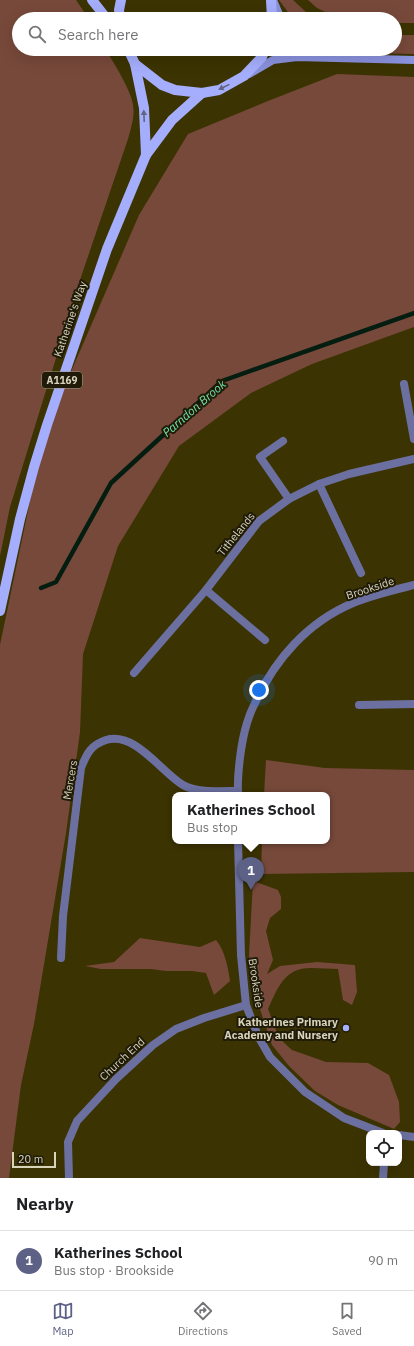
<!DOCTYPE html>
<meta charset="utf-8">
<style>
:root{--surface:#fff;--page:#f6f6f6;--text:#202124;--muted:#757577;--line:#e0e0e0;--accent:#5d6185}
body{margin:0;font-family:"IBM Plex Sans",sans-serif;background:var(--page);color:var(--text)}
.controls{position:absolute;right:12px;bottom:12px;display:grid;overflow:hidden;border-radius:8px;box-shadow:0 4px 16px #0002}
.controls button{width:36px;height:36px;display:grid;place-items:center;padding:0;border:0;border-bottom:1px solid var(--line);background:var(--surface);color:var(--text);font:20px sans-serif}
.scale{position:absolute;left:12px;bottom:10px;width:44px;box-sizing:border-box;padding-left:4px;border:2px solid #d8d4bc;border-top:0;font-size:11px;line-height:14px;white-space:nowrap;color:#d8d4bc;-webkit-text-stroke:3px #1f1b08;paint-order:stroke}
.you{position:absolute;left:259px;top:690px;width:14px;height:14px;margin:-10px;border:3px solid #fff;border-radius:50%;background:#1a73e8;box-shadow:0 0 0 6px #1a73e833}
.badge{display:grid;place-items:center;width:26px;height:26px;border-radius:50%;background:var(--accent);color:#fff;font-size:13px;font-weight:700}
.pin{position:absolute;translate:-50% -33px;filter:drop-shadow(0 1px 2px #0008)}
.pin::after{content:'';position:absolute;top:21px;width:14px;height:12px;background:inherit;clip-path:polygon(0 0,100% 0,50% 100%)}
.popup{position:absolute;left:172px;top:792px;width:158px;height:52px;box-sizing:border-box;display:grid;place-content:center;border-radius:8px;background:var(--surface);filter:drop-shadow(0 1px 3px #0005);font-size:13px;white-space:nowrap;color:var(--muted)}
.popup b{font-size:15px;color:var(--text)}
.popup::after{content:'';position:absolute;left:50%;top:100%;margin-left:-8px;border:8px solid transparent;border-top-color:var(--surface)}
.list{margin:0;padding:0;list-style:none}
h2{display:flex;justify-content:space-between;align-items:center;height:52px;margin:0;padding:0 16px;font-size:17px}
h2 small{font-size:13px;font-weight:400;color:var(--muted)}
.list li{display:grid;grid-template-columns:26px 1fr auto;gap:12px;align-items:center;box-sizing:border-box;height:60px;padding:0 16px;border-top:1px solid var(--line)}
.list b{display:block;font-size:15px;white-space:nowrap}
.list p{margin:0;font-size:13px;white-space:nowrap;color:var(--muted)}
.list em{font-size:13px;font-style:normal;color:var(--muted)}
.icon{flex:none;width:22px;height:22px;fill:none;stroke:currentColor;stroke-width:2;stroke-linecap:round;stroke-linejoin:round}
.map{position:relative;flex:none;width:414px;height:1178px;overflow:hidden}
.search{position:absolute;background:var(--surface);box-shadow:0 4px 16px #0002;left:12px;right:12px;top:12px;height:44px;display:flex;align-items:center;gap:10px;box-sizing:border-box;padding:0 14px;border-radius:22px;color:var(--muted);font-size:15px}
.sheet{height:112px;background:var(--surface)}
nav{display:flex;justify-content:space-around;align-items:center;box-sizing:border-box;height:56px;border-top:1px solid var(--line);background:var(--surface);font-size:11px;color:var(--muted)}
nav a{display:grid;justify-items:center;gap:2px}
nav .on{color:var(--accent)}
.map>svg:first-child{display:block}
.green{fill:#77493a}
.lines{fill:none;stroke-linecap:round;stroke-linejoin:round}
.stream{stroke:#041d11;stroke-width:4.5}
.street{stroke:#6b70a0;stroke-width:8}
.secondary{stroke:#8a91dd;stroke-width:8}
.primary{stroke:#a5aefc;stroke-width:10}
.oneway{fill:#626482}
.poi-dot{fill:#a8b0fc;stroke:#1f1b08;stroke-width:1.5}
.labels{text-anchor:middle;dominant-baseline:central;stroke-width:4;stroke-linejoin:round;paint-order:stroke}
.shield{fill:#1f1b08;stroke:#a09c86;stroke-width:1}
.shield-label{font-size:10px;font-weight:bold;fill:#d8d4bc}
.street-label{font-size:11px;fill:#d8d4bc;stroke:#1f1b08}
.poi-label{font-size:11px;font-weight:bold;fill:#d8d4bc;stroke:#1f1b08;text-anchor:end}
.water-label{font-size:12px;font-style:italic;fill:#70e1a6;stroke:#1f1b08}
</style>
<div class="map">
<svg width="414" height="1178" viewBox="0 0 414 1178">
<rect width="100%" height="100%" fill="#3c3302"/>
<g class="green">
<path d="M0 0H76L89 19H19V49H105C113 61 132 92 133 105 135 116 131 128 128 139L82 274 10 507 0 556Z"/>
<polygon points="279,0 293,0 306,12 317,19 293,19"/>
<polygon points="308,0 414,0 414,23 395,23 395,19 338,18 317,8"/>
<polygon points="395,35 414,35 414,54 368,53 337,49 395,49"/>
<polygon points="337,74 414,77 414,327 312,364 251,393 179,446 118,546 83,654 80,732 66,833 34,1024 21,1085 9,1178 0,1178 0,645 44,434 139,215 188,134 268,101"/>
<polygon points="266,760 325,768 414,770 414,872 261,874 262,841 327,841 327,795 264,795"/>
<path d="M253 881 278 890 281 897V909L270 918 266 931 273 960 267 974 280 966 317 962 355 965 357 992 352 1005 343 1000 338 969C327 969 311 967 301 969 282 973 275 994 268 1009L279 1038 292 1050 326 1062 368 1063 389 1075 399 1102 400 1122 394 1129 338 1105 315 1091 289 1066 272 1045 255 994 249 955Z"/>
<path d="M140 938 200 947 216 940C225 951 228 967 230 981L214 995 206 973 192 971H166L151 969H101L85 966 114 962Z"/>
</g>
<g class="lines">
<polyline class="stream" points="41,588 56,582 111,483 222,381 414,313"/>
<g class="street">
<polyline points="404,384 414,439"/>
<polyline points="283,441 260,457 289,499"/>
<polyline points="319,484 361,573"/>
<polyline points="206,590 265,640"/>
<polyline points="134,673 206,590 259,521 289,499 319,484 349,474 414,459"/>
<polyline points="359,705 414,704"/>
<path d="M238 795C237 775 241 742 247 723 249 716 252 709 255 703 275 659 308 622 353 603 372 595 394 590 414 585"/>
<polyline points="238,841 241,955 246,1005 258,1036 270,1057 305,1092 344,1118 383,1133"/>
<path d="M61 958 63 916 81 768C87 753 91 745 106 740 135 731 161 772 183 785 196 793 222 791 238 791"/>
<polyline points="399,1135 414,1137"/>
<polyline points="69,1178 68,1142 77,1121 116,1079 153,1045 176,1029 204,1018 246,1005"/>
<polyline points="383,1178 384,1163"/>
</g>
<g class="secondary">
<polyline points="273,0 281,19"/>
<polyline points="323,49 337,56"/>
<polyline points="249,74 273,60 297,57 414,60"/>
</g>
<g class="primary">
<polyline points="92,0 107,19"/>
<polyline points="271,0 272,19"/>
<polyline points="120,19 119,10 121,0"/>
<polyline points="128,49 135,64 162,85 175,90 202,93 219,90 244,76 262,57 265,49"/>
<polyline points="135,64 144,108 146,155"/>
<polyline points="0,611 20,519 34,467 47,425 107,249 146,155 172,120 202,93"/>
</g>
</g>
<defs><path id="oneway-solid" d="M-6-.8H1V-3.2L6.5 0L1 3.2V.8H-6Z"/></defs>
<g class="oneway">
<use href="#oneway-solid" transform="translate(224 87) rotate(154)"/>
<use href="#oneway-solid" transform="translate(144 116) rotate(-92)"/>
</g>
<circle class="poi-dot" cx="346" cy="1028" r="4"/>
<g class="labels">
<rect class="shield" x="42" y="372" width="40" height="16" rx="3"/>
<g class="shield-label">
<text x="62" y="380">A1169</text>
</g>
<g class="street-label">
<text transform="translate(70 319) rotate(-71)">Katherine's Way</text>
<text transform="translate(236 534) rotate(-51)">Tithelands</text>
<text transform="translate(370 588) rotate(-18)">Brookside</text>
<text transform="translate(70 780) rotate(-80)">Mercers</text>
<text transform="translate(256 983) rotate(82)">Brookside</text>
<text transform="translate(122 1059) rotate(-43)">Church End</text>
</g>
<g class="poi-label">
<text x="338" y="1022">Katherines Primary<tspan x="338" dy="13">Academy and Nursery</tspan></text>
</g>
<g class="water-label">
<text transform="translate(194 408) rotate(-41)">Parndon Brook</text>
</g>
</g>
</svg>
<div class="controls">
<button><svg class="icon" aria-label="locate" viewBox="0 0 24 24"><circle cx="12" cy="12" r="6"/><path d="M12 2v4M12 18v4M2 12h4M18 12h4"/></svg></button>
</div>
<div class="scale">20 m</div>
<div class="you"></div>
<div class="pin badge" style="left:251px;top:890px">1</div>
<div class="popup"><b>Katherines School</b>Bus stop</div>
<div class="search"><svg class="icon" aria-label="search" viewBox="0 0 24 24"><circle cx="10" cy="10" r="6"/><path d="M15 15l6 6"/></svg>Search here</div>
</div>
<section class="sheet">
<h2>Nearby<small></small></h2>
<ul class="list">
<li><span class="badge">1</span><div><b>Katherines School</b><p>Bus stop · Brookside</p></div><em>90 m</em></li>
</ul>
</section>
<nav>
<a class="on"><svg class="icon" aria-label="map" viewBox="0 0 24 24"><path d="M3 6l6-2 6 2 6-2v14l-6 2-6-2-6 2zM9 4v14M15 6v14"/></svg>Map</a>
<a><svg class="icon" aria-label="directions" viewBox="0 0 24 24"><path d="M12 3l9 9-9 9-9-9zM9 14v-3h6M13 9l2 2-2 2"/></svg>Directions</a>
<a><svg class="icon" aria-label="saved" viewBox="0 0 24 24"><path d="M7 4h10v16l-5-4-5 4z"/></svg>Saved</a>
</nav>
